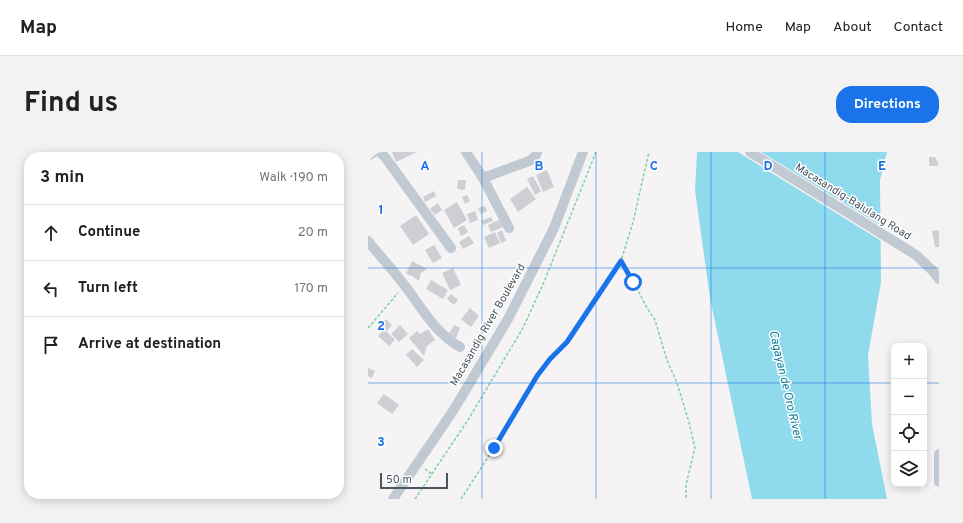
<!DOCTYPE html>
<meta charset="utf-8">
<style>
:root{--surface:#fff;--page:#f2f2f2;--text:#202124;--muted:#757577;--line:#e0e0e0;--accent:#1a73e8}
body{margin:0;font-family:Overpass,sans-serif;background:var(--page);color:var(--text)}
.controls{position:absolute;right:12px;bottom:12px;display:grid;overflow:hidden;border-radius:8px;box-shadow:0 2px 10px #0003}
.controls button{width:36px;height:36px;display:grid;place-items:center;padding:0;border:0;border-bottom:1px solid var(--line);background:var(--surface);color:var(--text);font:20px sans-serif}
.scale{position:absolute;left:12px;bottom:10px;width:68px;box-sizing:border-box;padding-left:4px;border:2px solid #4a5661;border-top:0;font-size:11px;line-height:14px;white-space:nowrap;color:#4a5661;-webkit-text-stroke:3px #fff;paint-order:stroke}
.stop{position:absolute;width:12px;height:12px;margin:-9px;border:3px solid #1a73e8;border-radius:50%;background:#fff}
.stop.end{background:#1a73e8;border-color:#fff;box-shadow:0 1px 4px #0008}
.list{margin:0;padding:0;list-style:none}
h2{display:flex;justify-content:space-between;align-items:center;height:52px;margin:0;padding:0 16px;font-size:17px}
h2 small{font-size:13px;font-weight:400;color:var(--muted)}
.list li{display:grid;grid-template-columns:26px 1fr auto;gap:12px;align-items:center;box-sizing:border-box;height:56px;padding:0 16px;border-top:1px solid var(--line)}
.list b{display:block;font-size:15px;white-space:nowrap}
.list em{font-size:13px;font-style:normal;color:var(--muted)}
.icon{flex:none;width:22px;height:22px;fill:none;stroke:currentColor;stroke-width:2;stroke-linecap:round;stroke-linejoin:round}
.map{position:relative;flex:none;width:571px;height:347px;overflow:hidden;border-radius:16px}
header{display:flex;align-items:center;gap:24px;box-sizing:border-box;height:56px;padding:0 20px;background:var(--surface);border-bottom:1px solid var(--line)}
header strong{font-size:19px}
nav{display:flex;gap:22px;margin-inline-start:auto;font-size:14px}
.intro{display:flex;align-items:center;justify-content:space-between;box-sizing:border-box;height:96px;padding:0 24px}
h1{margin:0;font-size:28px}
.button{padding:10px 18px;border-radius:16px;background:var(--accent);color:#fff;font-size:14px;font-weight:700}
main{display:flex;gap:24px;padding:0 24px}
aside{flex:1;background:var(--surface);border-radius:16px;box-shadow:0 2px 10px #0003}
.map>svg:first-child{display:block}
.water{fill:#90daee}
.pier{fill:#f5f3f3}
.building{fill:#cdcfd5}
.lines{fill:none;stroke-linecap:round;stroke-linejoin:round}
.path{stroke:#7ad0a6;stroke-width:1.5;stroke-dasharray:3 2;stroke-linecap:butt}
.minor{stroke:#c1cad2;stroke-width:10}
.route{stroke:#1a73e8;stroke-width:5}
.grid{fill:none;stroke:#1a73e8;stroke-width:1;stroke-opacity:0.55}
.labels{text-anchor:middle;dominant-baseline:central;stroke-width:3;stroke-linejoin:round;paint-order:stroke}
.street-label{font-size:11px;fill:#4a5661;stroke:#fff}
.water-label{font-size:12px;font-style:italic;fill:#0c7c9b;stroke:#fff}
.grid-label{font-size:13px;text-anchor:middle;font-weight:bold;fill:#1a73e8;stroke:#fff;stroke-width:3;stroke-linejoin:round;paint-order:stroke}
</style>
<header>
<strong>Map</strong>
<nav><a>Home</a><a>Map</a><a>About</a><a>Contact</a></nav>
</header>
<div class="intro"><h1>Find us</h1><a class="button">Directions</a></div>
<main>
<aside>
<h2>3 min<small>Walk · 190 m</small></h2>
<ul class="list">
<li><svg class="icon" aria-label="ahead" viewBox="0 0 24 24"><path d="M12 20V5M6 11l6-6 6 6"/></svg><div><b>Continue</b></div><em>20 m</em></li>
<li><svg class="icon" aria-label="left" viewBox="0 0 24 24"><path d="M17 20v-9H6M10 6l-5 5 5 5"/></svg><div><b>Turn left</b></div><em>170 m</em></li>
<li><svg class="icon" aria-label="arrive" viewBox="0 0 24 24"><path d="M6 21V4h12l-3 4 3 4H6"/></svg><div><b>Arrive at destination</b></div></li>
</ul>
</aside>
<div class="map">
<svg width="571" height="347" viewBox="0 0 571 347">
<rect width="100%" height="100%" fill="#f5f3f3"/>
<polygon class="water" points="329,0 519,0 512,28 513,130 500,203 504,272 519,347 384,347 342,146 327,38"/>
<polygon class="pier" points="370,0 393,0 515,75 515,90"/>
<g class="building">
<polygon points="24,0 49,0 28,10"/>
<rect x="561" y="5" width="9" height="9"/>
<polygon points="179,18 186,35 175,40 168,23"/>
<polygon points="165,24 173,39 167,43 159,27"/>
<polygon points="90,28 98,28 97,38 89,37"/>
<polygon points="159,35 168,47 150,60 142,47"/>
<polygon points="66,39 68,44 57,50 55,45"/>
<polygon points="99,43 102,49 97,52 94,45"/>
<polygon points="89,50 99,68 86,76 76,58"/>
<polygon points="70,51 74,58 67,63 62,57"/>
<polygon points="117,54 119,59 113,62 110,56"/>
<polygon points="107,59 110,68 102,71 99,62"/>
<polygon points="48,63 61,82 45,93 32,74"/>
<polygon points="123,65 125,69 115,73 113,69"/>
<polygon points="131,68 135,75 123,80 120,73"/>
<polygon points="96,73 100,80 93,84 90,76"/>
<polygon points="134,78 138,89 133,91 129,81"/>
<polygon points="571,78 571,95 567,95 564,79"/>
<polygon points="127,80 132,91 121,96 116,85"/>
<polygon points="101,84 106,91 95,97 91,90"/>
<polygon points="66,93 74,106 65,111 57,98"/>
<polygon points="44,109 59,117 53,121 51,129 44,124 38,122"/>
<polygon points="85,116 93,133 82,138 74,121"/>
<polygon points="63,128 80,138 75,147 58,137"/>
<polygon points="83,142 90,148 86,153 79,147"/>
<polygon points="102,156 111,164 103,175 93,167"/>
<polygon points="18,167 24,173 19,179 13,173"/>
<polygon points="32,173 40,182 31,190 23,182"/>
<polygon points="86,173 92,176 88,186 81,182"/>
<polygon points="16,177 27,188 21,194 10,184"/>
<polygon points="60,177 67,188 59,194 56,204 41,186 49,179 52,182"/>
<polygon points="44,197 56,208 49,215 38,203"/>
<polygon points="0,216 7,219 4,226 0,224"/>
<polygon points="16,242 31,253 24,262 9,251"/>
</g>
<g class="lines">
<g class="path">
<polyline points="254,109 261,121 279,156 287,168 299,208 309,231 321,270 327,296 318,333 318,347"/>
<polyline points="0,176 30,141"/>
<polyline points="100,199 107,203"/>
<polyline points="57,317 64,322"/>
<polyline points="47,347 100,268 155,176 176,130 228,0"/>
<polyline points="93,347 126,296 169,224 182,207 199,190 253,109 265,70 281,0"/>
</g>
<g class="minor">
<polyline points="12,0 17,5 83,96"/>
<polyline points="98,0 115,26 141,76"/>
<polyline points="382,0 548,103 565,119 571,127"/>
<polyline points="0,4 6,0"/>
<path d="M115 26 161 9C165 7 168 5 169 0"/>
<path d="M0 89C12 104 25 118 37 134 55 157 65 179 92 195"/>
<polyline points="571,302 571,330"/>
<polyline points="25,347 85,259 140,167 186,76 215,0"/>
</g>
</g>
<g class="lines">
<polyline class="route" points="126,296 169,224 182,207 199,190 253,109 265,130"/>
</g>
<path class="grid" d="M114 0V347M228 0V347M343 0V347M457 0V347M0 116H571M0 231H526M556 231H571"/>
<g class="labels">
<g class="street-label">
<text transform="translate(485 50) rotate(32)">Macasandig-Balulang Road</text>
<text transform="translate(120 173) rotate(-60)">Macasandig River Boulevard</text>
</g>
<g class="water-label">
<text transform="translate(417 233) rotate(77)">Cagayan de Oro River</text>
</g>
</g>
<g class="grid-label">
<text x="57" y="18">A</text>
<text x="171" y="18">B</text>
<text x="286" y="18">C</text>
<text x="400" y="18">D</text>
<text x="514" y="18">E</text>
<text x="13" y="62">1</text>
<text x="13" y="178">2</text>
<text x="13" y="294">3</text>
</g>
</svg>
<div class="controls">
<button>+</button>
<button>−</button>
<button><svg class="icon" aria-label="locate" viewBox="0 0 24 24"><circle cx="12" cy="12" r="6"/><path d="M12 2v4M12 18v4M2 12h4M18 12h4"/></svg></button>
<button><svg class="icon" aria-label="layers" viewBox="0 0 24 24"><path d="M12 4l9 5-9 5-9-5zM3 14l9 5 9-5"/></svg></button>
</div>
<div class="scale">50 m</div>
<div class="stop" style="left:265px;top:130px"></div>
<div class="stop end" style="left:126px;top:296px"></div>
</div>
</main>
